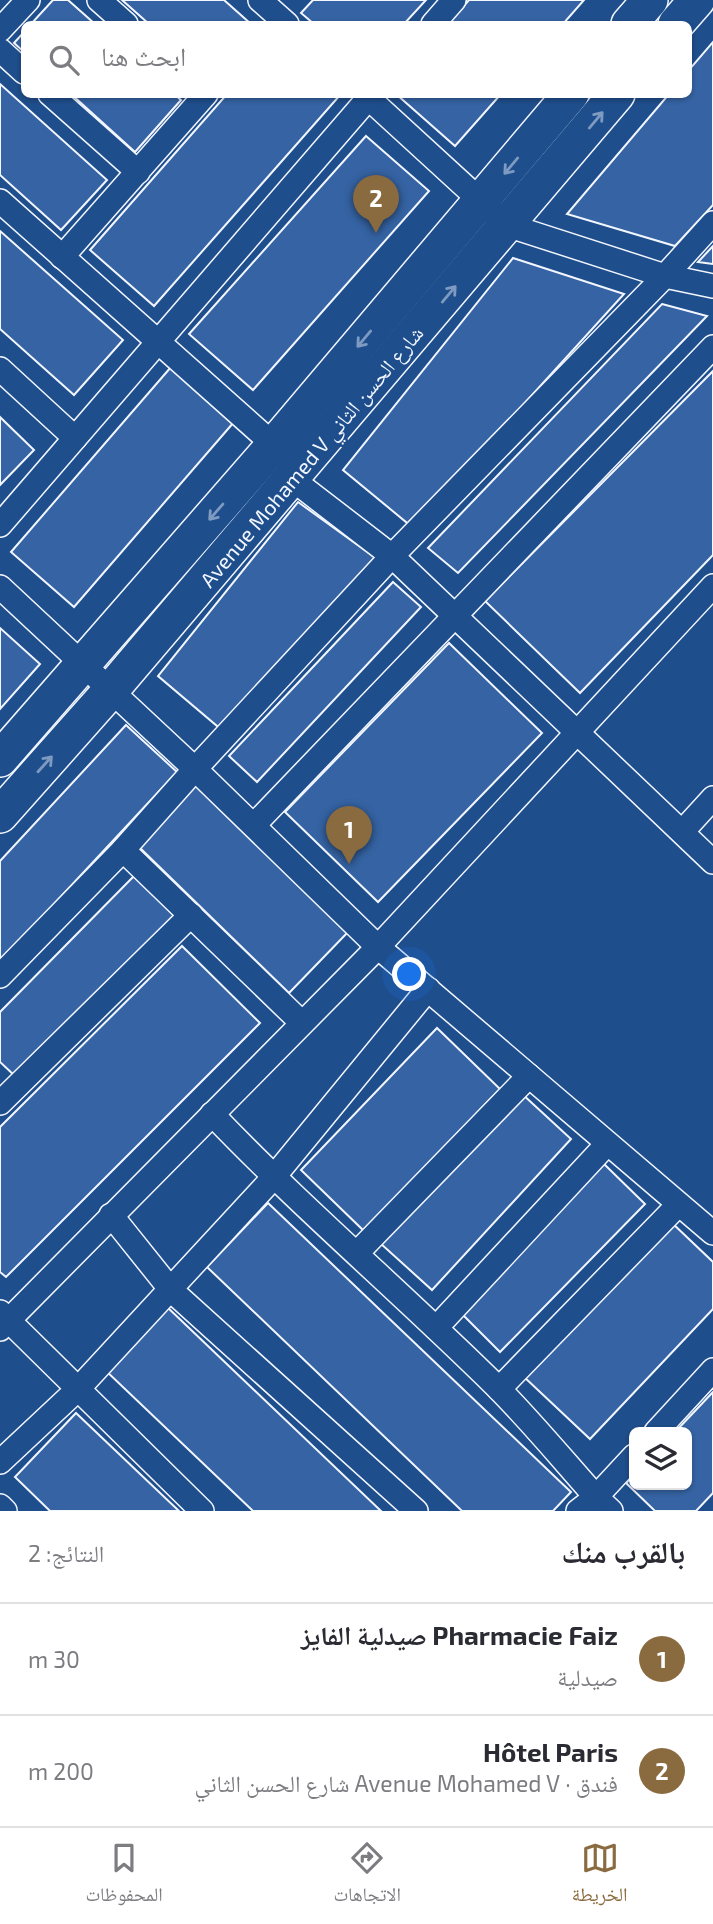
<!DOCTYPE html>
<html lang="ar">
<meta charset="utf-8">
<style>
:root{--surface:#fff;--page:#f7f7f7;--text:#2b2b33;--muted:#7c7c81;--line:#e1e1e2;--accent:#8a6a3f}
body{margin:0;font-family:"Exo 2","Noto Naskh Arabic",sans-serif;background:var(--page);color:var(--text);direction:rtl}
.controls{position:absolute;right:21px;bottom:21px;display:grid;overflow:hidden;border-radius:10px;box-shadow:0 2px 5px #0004}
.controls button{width:63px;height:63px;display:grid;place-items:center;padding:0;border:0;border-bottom:2px solid var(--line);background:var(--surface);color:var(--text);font:35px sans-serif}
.you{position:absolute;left:410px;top:975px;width:24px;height:24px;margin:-18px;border:5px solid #fff;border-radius:50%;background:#1a73e8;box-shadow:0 0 0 10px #1a73e833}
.badge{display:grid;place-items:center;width:46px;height:46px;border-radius:50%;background:var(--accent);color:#fff;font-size:23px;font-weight:700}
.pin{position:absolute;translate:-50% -58px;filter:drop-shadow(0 2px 4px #0008)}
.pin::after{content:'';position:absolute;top:37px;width:24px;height:21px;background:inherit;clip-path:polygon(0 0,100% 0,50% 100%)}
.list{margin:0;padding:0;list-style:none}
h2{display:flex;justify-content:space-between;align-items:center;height:91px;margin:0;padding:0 28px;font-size:30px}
h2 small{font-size:23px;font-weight:400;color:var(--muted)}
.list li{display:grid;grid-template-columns:46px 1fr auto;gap:21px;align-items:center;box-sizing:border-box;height:112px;padding:0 28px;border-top:2px solid var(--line)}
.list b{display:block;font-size:26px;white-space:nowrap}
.list p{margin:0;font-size:23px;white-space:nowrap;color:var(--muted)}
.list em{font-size:23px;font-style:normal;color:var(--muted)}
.icon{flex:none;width:38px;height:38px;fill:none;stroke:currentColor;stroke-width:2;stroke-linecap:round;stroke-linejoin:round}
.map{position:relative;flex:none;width:713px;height:1511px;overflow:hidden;direction:ltr}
.search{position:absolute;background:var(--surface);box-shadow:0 2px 5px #0004;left:21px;right:21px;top:21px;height:77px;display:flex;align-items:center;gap:18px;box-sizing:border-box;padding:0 24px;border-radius:10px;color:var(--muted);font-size:26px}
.sheet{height:315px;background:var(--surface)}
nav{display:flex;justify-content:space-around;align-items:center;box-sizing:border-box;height:98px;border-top:2px solid var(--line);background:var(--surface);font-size:19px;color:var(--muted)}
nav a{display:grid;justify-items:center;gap:4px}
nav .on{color:var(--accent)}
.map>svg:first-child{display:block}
.building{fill:#3563a3;stroke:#f2f6ff;stroke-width:2}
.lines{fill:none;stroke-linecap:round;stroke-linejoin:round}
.street-casing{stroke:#f2f6ff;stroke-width:26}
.primary-casing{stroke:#f2f6ff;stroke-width:38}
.street{stroke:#1f4e8c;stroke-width:23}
.primary{stroke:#1f4e8c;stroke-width:35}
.oneway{stroke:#7e9ac0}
.labels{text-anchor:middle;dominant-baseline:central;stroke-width:5;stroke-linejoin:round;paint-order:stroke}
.street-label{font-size:21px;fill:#f2f6ff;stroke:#1f4e8c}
</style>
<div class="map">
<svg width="713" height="1511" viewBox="0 0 713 1511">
<rect width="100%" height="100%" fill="#1f4e8c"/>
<g class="building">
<polygon points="53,0 68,0 95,24 31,24"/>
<polygon points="122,0 224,0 251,24 149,24"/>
<polygon points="313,0 426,0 404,24 314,24 301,13"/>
<polygon points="469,0 584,0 563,24 448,24"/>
<polygon points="24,32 24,52 14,43"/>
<polygon points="713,42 713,205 675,246 567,214 669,94 688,94 688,71"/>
<polygon points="0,84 107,180 61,230 0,175"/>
<polygon points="71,94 174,94 181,100 135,152"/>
<polygon points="227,94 341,94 154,306 90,250"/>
<polygon points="396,94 501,94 455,146"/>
<polygon points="366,136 429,191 253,390 189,334"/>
<polygon points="0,231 123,340 74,395 0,329"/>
<polygon points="713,246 713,264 698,262"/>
<polygon points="513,258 624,294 412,527 343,470"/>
<polygon points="662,304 707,316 458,573 428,548"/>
<polygon points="171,367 234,422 74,607 11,552"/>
<polygon points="713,371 713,555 580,693 485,601"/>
<polygon points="0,417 34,450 0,485"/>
<polygon points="298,502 377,559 223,731 158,676"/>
<polygon points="393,582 421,607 257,782 229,756"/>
<polygon points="0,628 40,664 0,709"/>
<polygon points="449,643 542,733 378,902 285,812"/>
<polygon points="126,725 177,772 0,962 0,861"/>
<polygon points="197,783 349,931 289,993 137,845"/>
<polygon points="135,875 175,914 16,1077 0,1062 0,1012"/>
<polygon points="182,946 260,1023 6,1277 0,1272 0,1127"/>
<polygon points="437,1028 500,1089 364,1231 301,1170"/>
<polygon points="520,1092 571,1139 432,1290 380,1243"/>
<polygon points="602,1162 645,1204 500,1352 458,1310"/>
<polygon points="268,1203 571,1492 553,1511 462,1511 207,1267"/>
<polygon points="670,1221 713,1262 713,1309 590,1439 523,1376"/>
<polygon points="165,1305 381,1511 253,1511 104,1369"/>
<polygon points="713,1392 713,1493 696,1511 655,1511 626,1483 634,1475 634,1485 687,1485 687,1432 675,1432"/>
<polygon points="76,1413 179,1511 50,1511 15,1477"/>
</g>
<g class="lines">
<g class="street-casing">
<g id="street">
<polyline points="99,0 126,24"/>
<polyline points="260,0 287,24"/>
<polyline points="433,24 454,0"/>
<polyline points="0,30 28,0"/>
<polyline points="0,50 24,72"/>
<polyline points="50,94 138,172"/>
<polyline points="364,94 507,225 665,276 713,286"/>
<polyline points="0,201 274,445"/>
<polyline points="62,257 206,94"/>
<polyline points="0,369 75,438"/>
<polyline points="292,479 392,556 713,862"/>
<polyline points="0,525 372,94"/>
<polyline points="0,587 195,769 378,947 713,1233"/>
<polyline points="254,825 713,347"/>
<polyline points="682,832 713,798"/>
<polyline points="123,850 302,1023"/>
<polyline points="0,976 123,850 195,769 392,556 665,276 713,223"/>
<polyline points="0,1103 191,915"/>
<path d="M212 1114C303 1209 403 1294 496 1386 531 1421 563 1460 596 1497L611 1511"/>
<polyline points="111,1215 171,1290 416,1511"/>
<polyline points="357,1253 529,1076"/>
<polyline points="0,1312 202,1511"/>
<polyline points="436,1328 607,1144"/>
<polyline points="0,1329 378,947 713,586"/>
<polyline points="499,1389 678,1205"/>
<polyline points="656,1432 713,1370"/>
<polyline points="0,1462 78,1389 273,1178 428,989"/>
<polyline points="0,1506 5,1511"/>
<polyline points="578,1511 596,1497 634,1456"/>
</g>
</g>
<g class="primary-casing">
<g id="primary">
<polyline points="629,24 650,0"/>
<polyline points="676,24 697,0"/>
<polyline points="0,759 274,445 571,94"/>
<polyline points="0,815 111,690 617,94"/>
</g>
</g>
<use href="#street" class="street"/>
<use href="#primary" class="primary"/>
</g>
<defs><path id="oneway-shaft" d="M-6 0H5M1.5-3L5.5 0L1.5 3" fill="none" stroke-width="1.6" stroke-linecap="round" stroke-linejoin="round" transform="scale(1.75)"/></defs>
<g class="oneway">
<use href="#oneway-shaft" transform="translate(596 120) rotate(-50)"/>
<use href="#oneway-shaft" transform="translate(511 166) rotate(130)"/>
<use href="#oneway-shaft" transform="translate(449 294) rotate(-50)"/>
<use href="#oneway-shaft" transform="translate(364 339) rotate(130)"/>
<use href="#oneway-shaft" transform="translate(216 512) rotate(131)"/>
<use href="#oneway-shaft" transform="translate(45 764) rotate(-48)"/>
</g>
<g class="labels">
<g class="street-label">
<text transform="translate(311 456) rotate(-50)">Avenue Mohamed V شارع الحسن الثاني</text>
</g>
</g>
</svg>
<div class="controls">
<button><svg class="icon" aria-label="layers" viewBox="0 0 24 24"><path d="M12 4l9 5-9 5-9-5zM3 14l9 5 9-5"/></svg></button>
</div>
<div class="you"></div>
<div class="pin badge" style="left:349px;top:864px">1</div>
<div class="pin badge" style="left:376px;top:233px">2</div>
<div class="search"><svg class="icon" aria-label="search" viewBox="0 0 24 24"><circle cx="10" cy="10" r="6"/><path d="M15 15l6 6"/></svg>ابحث هنا</div>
</div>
<section class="sheet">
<h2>بالقرب منك<small>النتائج: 2</small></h2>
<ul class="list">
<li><span class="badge">1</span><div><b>Pharmacie Faiz صيدلية الفايز</b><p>صيدلية</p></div><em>30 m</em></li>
<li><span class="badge">2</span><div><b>Hôtel Paris</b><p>فندق · Avenue Mohamed V شارع الحسن الثاني</p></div><em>200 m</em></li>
</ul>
</section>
<nav>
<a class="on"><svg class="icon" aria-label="map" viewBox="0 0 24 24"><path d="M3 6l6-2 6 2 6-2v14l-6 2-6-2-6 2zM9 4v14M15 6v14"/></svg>الخريطة</a>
<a><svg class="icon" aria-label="directions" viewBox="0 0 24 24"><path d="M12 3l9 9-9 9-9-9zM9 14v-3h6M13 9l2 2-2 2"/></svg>الاتجاهات</a>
<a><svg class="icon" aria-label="saved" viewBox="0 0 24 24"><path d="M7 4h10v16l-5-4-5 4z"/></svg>المحفوظات</a>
</nav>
